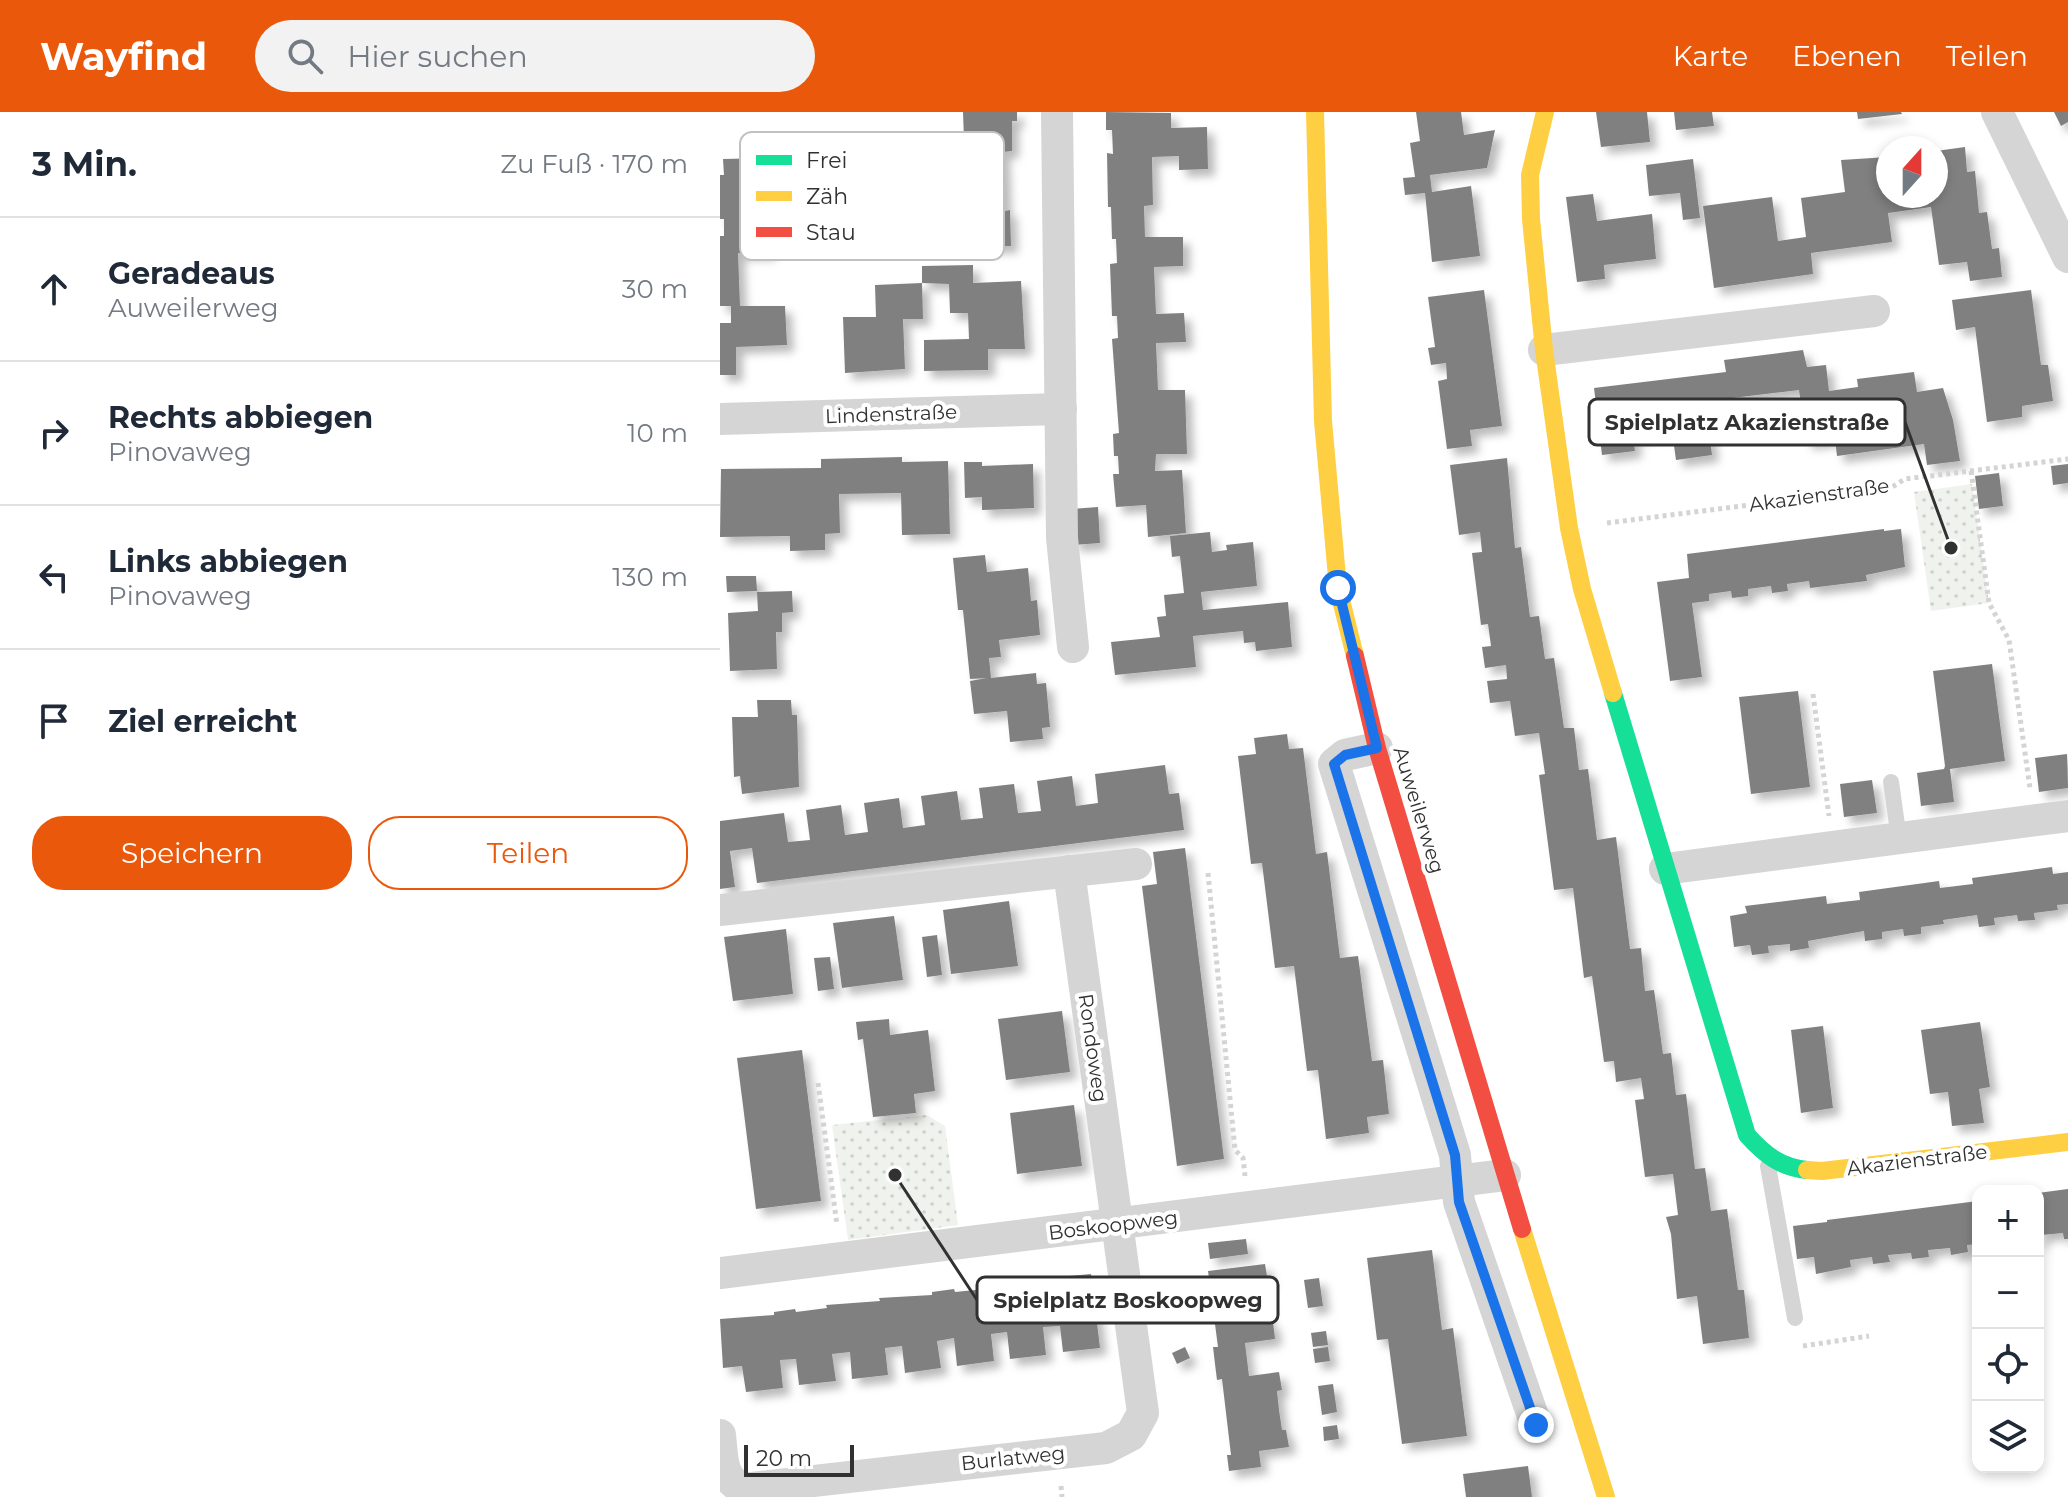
<!DOCTYPE html>
<html lang="de">
<meta charset="utf-8">
<style>
:root{--surface:#fff;--page:#f2f2f3;--text:#1f2937;--muted:#747a83;--line:#e0e1e3;--accent:#ea580c}
body{margin:0;font-family:Montserrat,sans-serif;background:var(--page);color:var(--text)}
.controls{position:absolute;right:24px;bottom:24px;display:grid;overflow:hidden;border-radius:16px;box-shadow:0 4px 12px #0003}
.controls button{width:72px;height:72px;display:grid;place-items:center;padding:0;border:0;border-bottom:2px solid var(--line);background:var(--surface);color:var(--text);font:40px sans-serif}
.compass{position:absolute;left:1156px;top:24px;width:72px;height:72px;border-radius:50%;background:var(--surface);box-shadow:0 4px 12px #0003;rotate:21deg}
.scale{position:absolute;left:24px;bottom:20px;width:110px;box-sizing:border-box;padding-left:8px;border:4px solid #313131;border-top:0;font-size:22px;line-height:28px;white-space:nowrap;color:#313131;-webkit-text-stroke:6px #fff;paint-order:stroke}
.stop{position:absolute;width:24px;height:24px;margin:-18px;border:6px solid #1a73e8;border-radius:50%;background:#fff}
.stop.end{background:#1a73e8;border-color:#fff;box-shadow:0 2px 8px #0008}
.list{margin:0;padding:0;list-style:none}
h2{display:flex;justify-content:space-between;align-items:center;height:104px;margin:0;padding:0 32px;font-size:34px}
h2 small{font-size:26px;font-weight:400;color:var(--muted)}
.list li{display:grid;grid-template-columns:52px 1fr auto;gap:24px;align-items:center;box-sizing:border-box;height:144px;padding:0 32px;border-top:2px solid var(--line)}
.list b{display:block;font-size:30px;white-space:nowrap}
.list p{margin:0;font-size:26px;white-space:nowrap;color:var(--muted)}
.list em{font-size:26px;font-style:normal;color:var(--muted)}
.actions{display:flex;gap:16px;padding:24px 32px}
.actions a{flex:1;padding:18px 0;border:2px solid var(--accent);border-radius:32px;text-align:center;font-size:28px;color:var(--accent)}
.actions .main{background:var(--accent);color:#fff}
.icon{flex:none;width:44px;height:44px;fill:none;stroke:currentColor;stroke-width:2;stroke-linecap:round;stroke-linejoin:round}
.map{position:relative;flex:none;width:1348px;height:1385px;overflow:hidden}
header{display:flex;align-items:center;gap:48px;box-sizing:border-box;height:112px;padding:0 40px;background:var(--accent);color:#fff}
header strong{font-size:38px}
nav{display:flex;gap:44px;margin-inline-start:auto;font-size:28px}
.search{width:560px;height:72px;background:var(--page);display:flex;align-items:center;gap:20px;box-sizing:border-box;padding:0 28px;border-radius:44px;color:var(--muted);font-size:30px}
main{display:flex}
aside{flex:1;background:var(--surface)}
.map>svg:first-child{display:block}
.park{fill:url(#park-dots)}
.building{fill:#808080;filter:url(#shadow)}
.lines{fill:none;stroke-linecap:round;stroke-linejoin:round}
.path{stroke:#d4d4d4;stroke-width:5;stroke-dasharray:4 4;stroke-linecap:butt}
.lane{stroke:#d5d5d5;stroke-width:16}
.street{stroke:#d5d5d5;stroke-width:32}
.fast{stroke:#16e098;stroke-width:18}
.slow{stroke:#ffcf43;stroke-width:18}
.jam{stroke:#f24e42;stroke-width:18}
.route{stroke:#1a73e8;stroke-width:10}
.labels{text-anchor:middle;dominant-baseline:central;stroke-width:8;stroke-linejoin:round;paint-order:stroke}
.street-label{font-size:20px;fill:#313131;stroke:#fff}
.key{fill:#fff;stroke:#c1c1c1;stroke-width:2}
.key-label{font-size:22px;fill:#313131}
.leader{fill:none;stroke:#313131;stroke-width:3}
.callout-dot{fill:#313131;stroke:#fff;stroke-width:3}
.callout{fill:#fff;stroke:#313131;stroke-width:3}
.callout-label{font-size:22px;text-anchor:middle;font-weight:bold;fill:#313131}
</style>
<header>
<strong>Wayfind</strong>
<div class="search"><svg class="icon" aria-label="search" viewBox="0 0 24 24"><circle cx="10" cy="10" r="6"/><path d="M15 15l6 6"/></svg>Hier suchen</div>
<nav><a>Karte</a><a>Ebenen</a><a>Teilen</a></nav>
</header>
<main>
<aside>
<h2>3 Min.<small>Zu Fuß · 170 m</small></h2>
<ul class="list">
<li><svg class="icon" aria-label="ahead" viewBox="0 0 24 24"><path d="M12 20V5M6 11l6-6 6 6"/></svg><div><b>Geradeaus</b><p>Auweilerweg</p></div><em>30 m</em></li>
<li><svg class="icon" aria-label="right" viewBox="0 0 24 24"><path d="M7 20v-9h11M14 6l5 5-5 5"/></svg><div><b>Rechts abbiegen</b><p>Pinovaweg</p></div><em>10 m</em></li>
<li><svg class="icon" aria-label="left" viewBox="0 0 24 24"><path d="M17 20v-9H6M10 6l-5 5 5 5"/></svg><div><b>Links abbiegen</b><p>Pinovaweg</p></div><em>130 m</em></li>
<li><svg class="icon" aria-label="arrive" viewBox="0 0 24 24"><path d="M6 21V4h12l-3 4 3 4H6"/></svg><div><b>Ziel erreicht</b></div></li>
</ul>
<div class="actions"><a class="main">Speichern</a><a>Teilen</a></div>
</aside>
<div class="map">
<svg width="1348" height="1385" viewBox="0 0 1348 1385">
<defs>
<pattern id="park-dots" width="8" height="8" patternUnits="userSpaceOnUse" patternTransform="scale(2)"><rect width="8" height="8" fill="#f0f3ed"/><path d="M2 2h.1M6 6h.1" fill="none" stroke="#ced1cc" stroke-width="1.8" stroke-linecap="round"/></pattern>
<filter id="shadow"><feDropShadow dx="7" dy="7" stdDeviation="4" flood-color="#0004"/></filter>
</defs>
<rect width="100%" height="100%" fill="#fff"/>
<g class="park">
<polygon points="1252,372 1269,491 1211,499 1194,380"/>
<polygon points="207,1003 225,1014 238,1113 128,1128 112,1013"/>
</g>
<g class="building">
<polygon points="243,0 297,0 297,9 292,9 292,39 283,40 285,99 290,98 291,134 239,136 238,85 217,85 216,57 245,56"/>
<polygon points="386,0 451,1 451,16 487,15 488,57 459,58 459,44 432,45 433,93 424,94 425,125 463,125 463,154 434,155 436,202 464,201 466,230 436,231 438,278 465,278 467,342 436,342 435,359 462,358 466,421 428,425 426,393 396,395 393,362 399,362 398,344 394,344 393,322 399,321 392,227 398,226 397,204 392,204 390,152 397,151 396,127 392,127 391,95 388,95 387,41 393,42 392,18 386,18"/>
<polygon points="696,0 741,0 744,23 775,18 767,56 710,63 712,80 751,74 760,144 712,150 705,81 685,83 683,66 695,65 690,31 700,29"/>
<polygon points="876,0 927,0 930,30 881,35"/>
<polygon points="954,0 992,0 994,14 956,18"/>
<polygon points="1137,0 1181,0 1182,2 1138,7"/>
<polygon points="1334,0 1348,0 1348,10 1341,14"/>
<polygon points="1245,35 1247,60 1255,59 1259,101 1267,100 1272,137 1279,136 1282,165 1250,169 1247,150 1219,153 1211,95 1168,101 1172,130 1091,141 1093,162 994,176 983,94 1052,85 1058,129 1086,125 1081,86 1125,80 1121,48 1168,45 1168,84 1216,84 1216,39"/>
<polygon points="47,46 49,91 23,92 23,106 40,105 40,122 49,122 49,141 18,141 20,194 65,194 67,233 16,235 16,263 0,263 0,211 11,211 11,194 0,194 0,124 4,124 4,107 0,107 0,63 4,63 3,47"/>
<polygon points="973,47 980,106 963,108 960,81 929,84 926,53"/>
<polygon points="873,82 877,109 932,102 936,147 884,153 885,167 857,170 846,85"/>
<polygon points="253,153 253,171 301,169 305,237 268,237 268,258 204,259 204,228 249,227 248,201 230,201 229,172 202,171 202,154"/>
<polygon points="202,171 203,207 183,207 185,257 125,261 123,205 156,205 155,173"/>
<polygon points="764,178 782,314 750,318 752,334 727,337 718,269 727,267 726,251 711,253 708,236 715,235 708,185"/>
<polygon points="1311,178 1321,253 1328,253 1333,289 1302,294 1302,305 1267,310 1255,215 1236,218 1232,188"/>
<polygon points="1083,238 1087,255 1106,253 1109,279 1138,275 1137,267 1194,260 1197,280 1223,276 1233,308 1240,349 1207,353 1204,332 1117,344 1115,327 1086,331 1079,278 1004,287 1007,317 989,320 992,343 956,348 952,319 913,325 915,339 882,343 874,276 1006,260 1004,248"/>
<polygon points="182,345 182,350 228,349 230,422 182,423 181,381 119,382 120,421 105,422 105,438 70,439 70,424 0,425 1,357 101,356 101,347"/>
<polygon points="787,346 795,436 801,435 810,505 819,504 825,547 834,546 844,616 854,616 859,658 868,657 877,728 896,725 910,837 921,836 925,879 934,878 943,942 951,941 956,983 966,982 975,1057 985,1056 991,1099 1007,1097 1018,1178 1024,1178 1029,1226 983,1232 977,1184 957,1187 951,1122 946,1105 958,1103 953,1062 925,1065 915,988 924,987 921,966 896,970 894,949 884,950 872,864 864,866 853,776 834,778 819,663 825,662 819,621 795,624 790,589 770,591 767,569 787,567 786,553 765,556 762,535 771,534 768,512 761,513 752,441 762,440 760,420 739,423 730,353"/>
<polygon points="244,350 262,350 262,354 313,352 314,396 262,398 262,385 245,386"/>
<polygon points="1348,352 1348,371 1333,373 1331,354"/>
<polygon points="1279,361 1283,394 1259,397 1255,364"/>
<polygon points="378,395 380,431 353,433 351,397"/>
<polygon points="1164,417 1164,419 1181,417 1185,455 1146,463 1147,469 1090,476 1089,469 1067,472 1068,479 1052,481 1051,474 1028,477 1028,484 1012,486 1011,479 989,482 989,489 972,491 982,565 950,569 937,470 969,466 967,442"/>
<polygon points="490,420 492,440 507,438 506,433 533,430 537,474 481,480 483,498 568,490 572,535 536,539 535,530 524,531 523,519 473,524 476,555 395,563 391,530 440,525 437,505 446,504 444,483 464,481 460,444 452,445 450,424"/>
<polygon points="265,443 267,460 308,456 311,489 317,488 320,523 279,528 281,545 269,546 271,566 316,561 317,572 326,571 330,615 322,616 323,627 290,630 287,599 254,602 250,569 267,566 250,567 243,498 238,498 233,446"/>
<polygon points="6,464 36,464 37,479 7,480"/>
<polygon points="72,479 73,500 62,501 62,520 56,520 57,557 10,559 8,501 38,499 37,480"/>
<polygon points="1272,552 1285,649 1230,657 1234,690 1201,694 1197,661 1224,657 1225,654 1213,559"/>
<polygon points="1078,579 1090,675 1031,682 1019,585"/>
<polygon points="37,588 71,588 72,603 77,603 79,675 22,682 20,664 14,665 12,605 38,605"/>
<polygon points="567,622 569,637 583,636 596,742 607,740 620,846 638,844 652,949 663,948 669,1002 647,1005 649,1021 606,1027 598,958 587,959 574,854 555,856 542,751 531,752 518,644 536,642 534,626"/>
<polygon points="1347,642 1348,676 1319,680 1315,646"/>
<polygon points="445,653 449,682 459,681 464,718 37,771 32,736 10,739 15,775 0,777 0,709 64,701 68,730 90,728 86,698 121,693 125,723 148,720 144,691 179,686 183,716 205,713 201,684 237,679 241,708 263,706 259,676 294,672 298,701 321,699 317,669 352,664 356,694 378,691 375,662"/>
<polygon points="1152,668 1157,701 1124,705 1120,672"/>
<polygon points="465,736 504,1047 457,1054 422,774 437,772 433,740"/>
<polygon points="1332,755 1333,762 1348,760 1348,792 1337,793 1338,798 1314,801 1315,808 1298,809 1297,803 1274,806 1275,813 1259,815 1257,803 1223,808 1224,812 1201,815 1201,822 1184,824 1183,817 1162,820 1162,827 1145,829 1144,819 1088,829 1089,836 1070,839 1070,832 1048,834 1049,841 1032,843 1030,833 1014,835 1010,804 1027,801 1025,794 1106,784 1107,792 1122,790 1140,788 1139,780 1219,769 1220,776 1253,772 1252,766"/>
<polygon points="289,789 298,854 231,862 223,798"/>
<polygon points="174,804 183,868 122,876 113,811"/>
<polygon points="66,817 73,882 13,889 4,825"/>
<polygon points="217,823 222,863 207,865 202,825"/>
<polygon points="110,845 114,877 98,879 94,846"/>
<polygon points="342,899 350,960 286,968 278,907"/>
<polygon points="169,907 170,923 208,918 215,979 194,982 196,1001 153,1005 143,927 138,928 136,910"/>
<polygon points="1260,910 1270,975 1259,977 1264,1011 1232,1014 1228,980 1210,982 1201,918"/>
<polygon points="1103,914 1113,996 1081,1001 1071,918"/>
<polygon points="82,938 101,1089 36,1097 17,946"/>
<polygon points="354,993 362,1054 297,1062 290,1001"/>
<polygon points="1348,1077 1348,1127 1344,1127 1343,1121 1321,1123 1322,1130 1318,1130 1318,1081"/>
<polygon points="1258,1089 1258,1132 1247,1133 1248,1140 1231,1143 1230,1136 1208,1138 1209,1145 1192,1147 1191,1141 1168,1143 1170,1150 1153,1152 1152,1145 1130,1148 1131,1155 1096,1162 1094,1145 1077,1147 1073,1114 1107,1110 1107,1108"/>
<polygon points="526,1127 528,1142 490,1147 488,1131"/>
<polygon points="712,1138 722,1218 733,1216 747,1324 682,1332 668,1227 657,1228 647,1146"/>
<polygon points="545,1152 548,1170 543,1170 545,1191 548,1210 553,1210 555,1227 525,1231 529,1264 559,1260 562,1278 557,1279 559,1298 562,1318 566,1318 569,1335 539,1339 541,1355 509,1359 507,1343 511,1343 502,1267 497,1268 495,1252 493,1235 498,1235 488,1159"/>
<polygon points="371,1162 380,1236 343,1240 340,1214 323,1215 326,1243 290,1247 287,1220 271,1222 274,1249 237,1254 234,1226 217,1229 221,1256 185,1261 182,1234 165,1236 168,1263 132,1267 130,1240 112,1242 116,1269 79,1273 76,1247 60,1248 63,1276 26,1280 22,1254 3,1256 0,1207 54,1203 54,1200 75,1197 76,1200 107,1196 106,1193 160,1189 159,1186 212,1183 212,1180 234,1177 235,1180 265,1177 265,1174 287,1171 287,1173 317,1170 317,1167"/>
<polygon points="599,1166 603,1194 588,1196 584,1168"/>
<polygon points="606,1219 608,1233 593,1235 591,1221"/>
<polygon points="465,1235 470,1246 457,1252 452,1241"/>
<polygon points="608,1235 610,1249 595,1251 593,1237"/>
<polygon points="613,1272 617,1300 602,1303 598,1274"/>
<polygon points="617,1313 619,1327 604,1329 603,1315"/>
<polygon points="808,1354 812,1385 746,1385 743,1362"/>
</g>
<g class="lines">
<g class="path">
<polyline points="1251,359 1269,491 1289,528 1310,676"/>
<polyline points="887,411 1172,375 1185,367 1348,347"/>
<polyline points="1093,582 1109,704"/>
<polyline points="488,761 515,1038 523,1046 525,1064"/>
<polyline points="98,971 117,1113"/>
<polyline points="1083,1234 1149,1224"/>
<polyline points="341,1374 342,1385"/>
</g>
<g class="lane">
<polyline points="1171,670 1179,727"/>
<polyline points="1048,1054 1075,1206"/>
</g>
<g class="street">
<polyline points="337,0 342,426 353,535"/>
<polyline points="1277,0 1348,145"/>
<polyline points="824,238 1154,199"/>
<polyline points="0,307 341,297"/>
<polyline points="657,636 625,643 614,652 735,1043 739,1090 816,1313"/>
<polyline points="945,757 1348,704"/>
<polyline points="0,798 416,752"/>
<polyline points="0,1161 785,1063"/>
<path d="M0 1323C3 1347 0 1365 23 1377L386 1336 411 1323 423 1301 349 759"/>
</g>
<path class="fast" d="M893 581 1027 1023C1045 1043 1060 1055 1087 1058"/>
<g class="slow">
<polyline points="595,0 603,309 618,476 635,544"/>
<polyline points="825,0 810,63 811,107 824,238 849,416 862,477 893,581"/>
<polyline points="1087,1058 1102,1059 1348,1030"/>
<polyline points="802,1117 886,1385"/>
</g>
<polyline class="jam" points="635,544 657,636 802,1117"/>
</g>
<g class="lines">
<polyline class="route" points="618,476 657,636 625,643 614,652 735,1043 739,1090 816,1313"/>
</g>
<g class="labels">
<g class="street-label">
<text transform="translate(171 302) rotate(-2)">Lindenstraße</text>
<text transform="translate(1099 383) rotate(-8)">Akazienstraße</text>
<text transform="translate(699 698) rotate(73)">Auweilerweg</text>
<text transform="translate(373 936) rotate(82)">Rondoweg</text>
<text transform="translate(1197 1048) rotate(-7)">Akazienstraße</text>
<text transform="translate(393 1113) rotate(-7)">Boskoopweg</text>
<text transform="translate(293 1346) rotate(-6)">Burlatweg</text>
</g>
</g>
<rect x="20" y="20" width="264" height="128" rx="12" class="key"/>
<rect x="36" y="43" width="36" height="10" fill="#16e098"/>
<rect x="36" y="79" width="36" height="10" fill="#ffcf43"/>
<rect x="36" y="115" width="36" height="10" fill="#f24e42"/>
<g class="key-label">
<text x="86" y="56">Frei</text>
<text x="86" y="92">Zäh</text>
<text x="86" y="128">Stau</text>
</g>
<path class="leader" d="M1231 436L1185 310M175 1063L257 1188"/>
<g class="callout-dot">
<circle cx="1231" cy="436" r="8"/>
<circle cx="175" cy="1063" r="8"/>
</g>
<g class="callout">
<rect x="869" y="287" width="316" height="46" rx="8"/>
<rect x="257" y="1165" width="301" height="46" rx="8"/>
</g>
<g class="callout-label">
<text x="1027" y="318">Spielplatz Akazienstraße</text>
<text x="408" y="1196">Spielplatz Boskoopweg</text>
</g>
</svg>
<div class="controls">
<button>+</button>
<button>−</button>
<button><svg class="icon" aria-label="locate" viewBox="0 0 24 24"><circle cx="12" cy="12" r="6"/><path d="M12 2v4M12 18v4M2 12h4M18 12h4"/></svg></button>
<button><svg class="icon" aria-label="layers" viewBox="0 0 24 24"><path d="M12 4l9 5-9 5-9-5zM3 14l9 5 9-5"/></svg></button>
</div>
<svg class="compass" viewBox="-18 -18 36 36"><path d="M0-13l5 13h-10z" fill="#e53935"/><path d="M0 13l5-13h-10z" fill="#747a83"/></svg>
<div class="scale">20 m</div>
<div class="stop" style="left:618px;top:476px"></div>
<div class="stop end" style="left:816px;top:1313px"></div>
</div>
</main>
